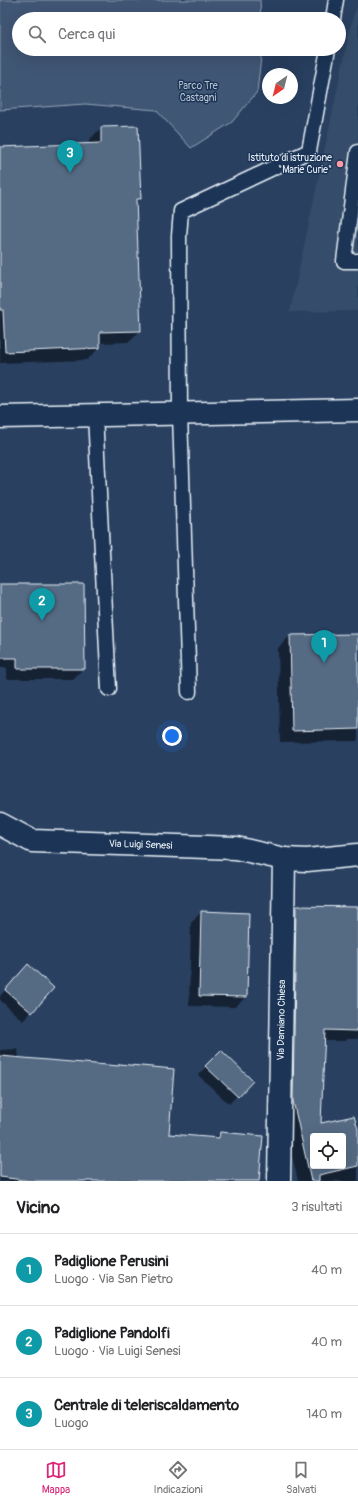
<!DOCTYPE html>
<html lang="it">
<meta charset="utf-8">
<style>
:root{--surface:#fff;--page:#f2f2f2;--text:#202124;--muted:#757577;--line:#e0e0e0;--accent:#db2777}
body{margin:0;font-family:Pangolin,sans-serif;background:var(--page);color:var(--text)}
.controls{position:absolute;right:12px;bottom:12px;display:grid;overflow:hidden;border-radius:4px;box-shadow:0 4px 16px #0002}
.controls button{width:36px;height:36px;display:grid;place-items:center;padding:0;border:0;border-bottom:1px solid var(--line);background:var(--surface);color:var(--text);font:20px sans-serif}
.compass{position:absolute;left:262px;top:68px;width:36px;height:36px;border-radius:50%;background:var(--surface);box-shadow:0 4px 16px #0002;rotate:215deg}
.you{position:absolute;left:172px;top:736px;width:14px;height:14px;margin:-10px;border:3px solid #fff;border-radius:50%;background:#1a73e8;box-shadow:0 0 0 6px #1a73e833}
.badge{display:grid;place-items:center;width:26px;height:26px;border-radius:50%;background:var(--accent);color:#fff;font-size:13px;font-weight:700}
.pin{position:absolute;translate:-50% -33px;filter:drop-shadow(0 1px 2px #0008)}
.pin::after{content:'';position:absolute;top:21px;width:14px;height:12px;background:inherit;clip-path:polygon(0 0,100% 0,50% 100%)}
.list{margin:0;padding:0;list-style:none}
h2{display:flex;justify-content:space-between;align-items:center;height:52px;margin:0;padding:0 16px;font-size:17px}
h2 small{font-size:13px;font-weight:400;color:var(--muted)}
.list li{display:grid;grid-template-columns:26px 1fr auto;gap:12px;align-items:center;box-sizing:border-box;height:72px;padding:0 16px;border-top:1px solid var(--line)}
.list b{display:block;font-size:15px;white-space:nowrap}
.list p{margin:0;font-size:13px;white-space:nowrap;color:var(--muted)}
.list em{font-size:13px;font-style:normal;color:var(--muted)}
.icon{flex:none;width:22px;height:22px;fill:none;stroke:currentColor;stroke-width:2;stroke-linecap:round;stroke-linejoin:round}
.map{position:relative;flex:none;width:358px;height:1181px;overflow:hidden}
.search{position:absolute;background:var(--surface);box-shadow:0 4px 16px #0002;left:12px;right:12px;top:12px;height:44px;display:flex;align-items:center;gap:10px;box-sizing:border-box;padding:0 14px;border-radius:22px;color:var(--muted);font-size:15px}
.sheet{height:268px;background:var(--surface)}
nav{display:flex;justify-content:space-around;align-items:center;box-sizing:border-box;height:56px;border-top:1px solid var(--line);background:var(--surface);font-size:11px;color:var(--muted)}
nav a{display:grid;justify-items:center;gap:2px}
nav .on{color:var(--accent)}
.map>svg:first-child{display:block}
.built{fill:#364d6b}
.green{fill:#415774;stroke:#94a4b6}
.shadow{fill:#0007;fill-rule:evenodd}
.building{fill:#556a83;stroke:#e8f1f8;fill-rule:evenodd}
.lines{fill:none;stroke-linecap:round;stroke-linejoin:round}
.lane-casing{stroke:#e8f1f8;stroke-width:17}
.street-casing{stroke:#e8f1f8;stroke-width:25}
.lane{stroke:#1d3557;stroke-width:14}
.street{stroke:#1d3557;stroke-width:22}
.poi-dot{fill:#ff9aa2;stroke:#1d3557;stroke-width:1.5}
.labels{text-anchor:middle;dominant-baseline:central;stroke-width:3;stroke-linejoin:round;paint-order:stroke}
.park-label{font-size:10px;fill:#b6c3d0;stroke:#1d3557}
.poi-label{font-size:10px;fill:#e8f1f8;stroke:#1d3557;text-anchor:end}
.street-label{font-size:10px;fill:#e8f1f8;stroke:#1d3557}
</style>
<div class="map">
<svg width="358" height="1181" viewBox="0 0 358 1181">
<rect width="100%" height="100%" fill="#294061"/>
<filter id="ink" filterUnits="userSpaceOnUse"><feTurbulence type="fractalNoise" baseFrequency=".025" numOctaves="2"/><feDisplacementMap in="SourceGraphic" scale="8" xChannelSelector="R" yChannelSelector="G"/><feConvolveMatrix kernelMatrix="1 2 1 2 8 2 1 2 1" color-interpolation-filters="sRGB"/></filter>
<g filter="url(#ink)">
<polygon class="built" points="358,5 358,311 290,312 353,16"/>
<polygon class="green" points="0,0 260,0 261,19 19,19 19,49 262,49 257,92 232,122 191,148 156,110 85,104 0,110"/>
<g class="shadow">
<polygon points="101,128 140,199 135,204 140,331 128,342 99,343 99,348 87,360 0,363 0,148 89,145 89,140"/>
<polygon points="0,585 84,668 73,679 7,679 7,668 0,668"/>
<polygon points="358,634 358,739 357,741 280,742 278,648 290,636"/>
<path d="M296 907 358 941V1039H347L345 1041H323L320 1124 358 1122V1181H298L282 1113 285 918ZM313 1136H343V1166H313Z"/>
<polygon points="201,912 246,997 235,1007 189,1006 191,923"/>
<polygon points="20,974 53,988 23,1021 0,1000 0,996"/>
<polygon points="18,1049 19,1059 168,1134 215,1138 220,1133 258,1181 0,1181 0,1050"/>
<polygon points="221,1052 251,1081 229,1104 198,1075"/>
</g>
<g class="building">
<polygon points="138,126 141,199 136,199 141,331 100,332 100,348 5,352 3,310 0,310 0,147 101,143 101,127"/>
<polygon points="0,584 84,584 85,669 17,669 17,658 0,658"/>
<polygon points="358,634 358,729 292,731 290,635"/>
<path d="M296 906 358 907V1028H357V1031L325 1030 321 1123 354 1116 358 1129V1166L319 1175V1181H311L293 1101ZM313 1136H343V1166H313Z"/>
<polygon points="201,911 249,913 247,997 199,996"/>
<polygon points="28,964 54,988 32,1013 5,990"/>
<polygon points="221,1050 253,1081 238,1097 205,1066"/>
<polygon points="0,1056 119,1066 119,1064 174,1069 169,1134 219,1138 220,1132 263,1136 259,1181 31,1181 0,1177"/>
</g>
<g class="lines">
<g class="lane-casing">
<g id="lane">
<polyline points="333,19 336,0"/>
<polyline points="358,152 344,261 358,261"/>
<polyline points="95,415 109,689"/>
<polyline points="189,692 180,414 179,236 181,211 309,151 328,49"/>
</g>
</g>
<g class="street-casing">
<g id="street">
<polyline points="0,417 358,410"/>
<path id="s1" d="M0 824 32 841 236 848 284 859 307 860 358 855"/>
<path id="s2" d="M279 1181 284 859"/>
</g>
</g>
<use href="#lane" class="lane"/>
<use href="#street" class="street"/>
</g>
</g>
<circle class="poi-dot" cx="340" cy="164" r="4"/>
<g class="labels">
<g class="park-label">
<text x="198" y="86">Parco Tre<tspan x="198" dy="12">Castagni</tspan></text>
</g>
<g class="poi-label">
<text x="332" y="158">Istituto di istruzione<tspan x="332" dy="12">"Marie Curie"</tspan></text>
</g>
<g class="street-label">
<text stroke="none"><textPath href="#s1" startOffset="145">Via Luigi Senesi</textPath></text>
<text stroke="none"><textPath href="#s2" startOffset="161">Via Damiano Chiesa</textPath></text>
</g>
</g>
</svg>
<div class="controls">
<button><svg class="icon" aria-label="locate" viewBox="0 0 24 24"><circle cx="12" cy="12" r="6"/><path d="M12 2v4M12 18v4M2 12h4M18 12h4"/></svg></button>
</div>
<svg class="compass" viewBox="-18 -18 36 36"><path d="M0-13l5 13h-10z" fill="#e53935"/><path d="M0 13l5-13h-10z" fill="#757577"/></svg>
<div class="you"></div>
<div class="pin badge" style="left:324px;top:663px;background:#0f9aa8">1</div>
<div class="pin badge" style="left:42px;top:621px;background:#0f9aa8">2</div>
<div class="pin badge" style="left:70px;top:173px;background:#0f9aa8">3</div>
<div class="search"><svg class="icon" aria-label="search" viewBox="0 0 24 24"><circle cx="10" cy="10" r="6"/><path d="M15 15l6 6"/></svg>Cerca qui</div>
</div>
<section class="sheet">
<h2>Vicino<small>3 risultati</small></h2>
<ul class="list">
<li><span class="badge" style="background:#0f9aa8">1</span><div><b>Padiglione Perusini</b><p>Luogo · Via San Pietro</p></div><em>40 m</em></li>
<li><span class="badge" style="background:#0f9aa8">2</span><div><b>Padiglione Pandolfi</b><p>Luogo · Via Luigi Senesi</p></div><em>40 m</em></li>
<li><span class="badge" style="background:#0f9aa8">3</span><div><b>Centrale di teleriscaldamento</b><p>Luogo</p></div><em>140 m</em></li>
</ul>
</section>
<nav>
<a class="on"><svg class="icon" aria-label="map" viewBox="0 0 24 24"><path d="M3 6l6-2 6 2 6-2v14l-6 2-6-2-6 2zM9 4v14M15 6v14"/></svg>Mappa</a>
<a><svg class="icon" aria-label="directions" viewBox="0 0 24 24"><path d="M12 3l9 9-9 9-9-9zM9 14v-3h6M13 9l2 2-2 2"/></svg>Indicazioni</a>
<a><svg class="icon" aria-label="saved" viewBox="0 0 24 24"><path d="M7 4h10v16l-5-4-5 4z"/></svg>Salvati</a>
</nav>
